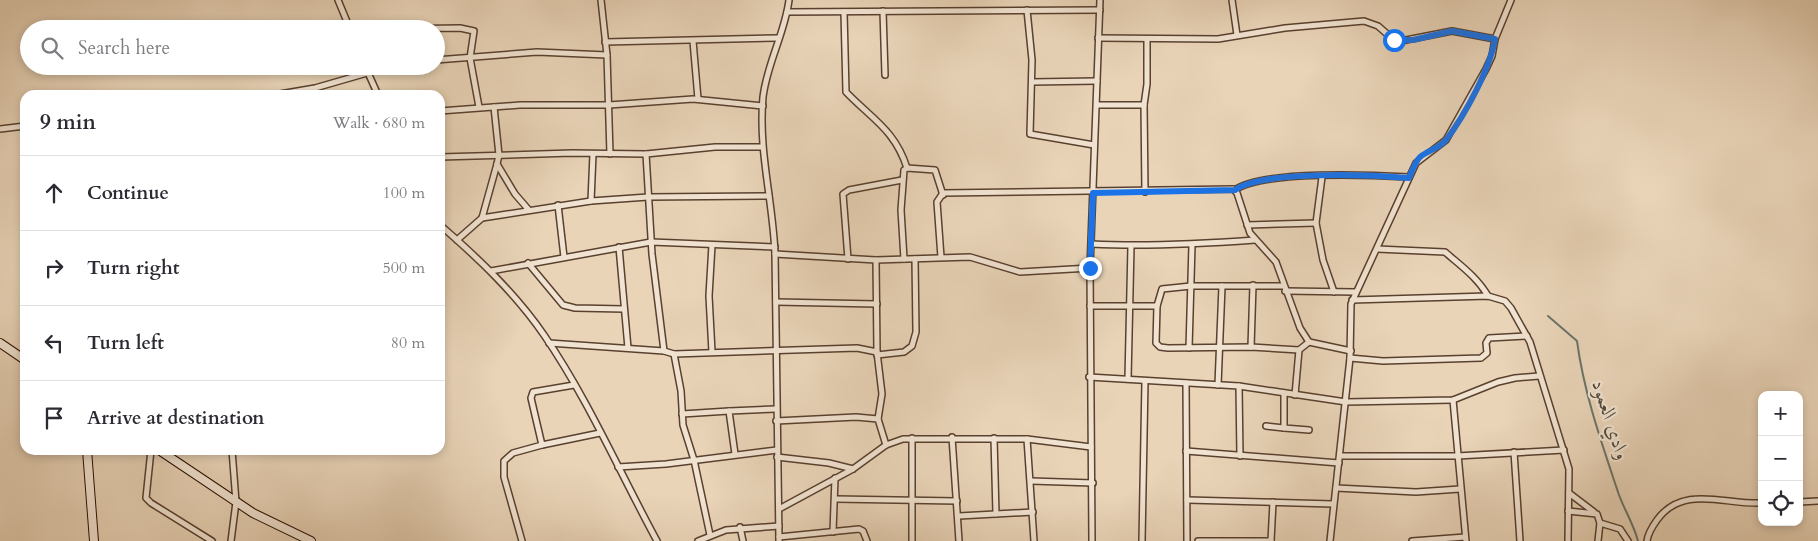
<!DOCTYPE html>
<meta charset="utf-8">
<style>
:root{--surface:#fff;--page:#f7f7f7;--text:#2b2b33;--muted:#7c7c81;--line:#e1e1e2}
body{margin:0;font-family:Cardo,Amiri,serif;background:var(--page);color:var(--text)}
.controls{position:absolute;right:15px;bottom:15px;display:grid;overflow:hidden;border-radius:10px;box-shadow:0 2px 8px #0003}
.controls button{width:45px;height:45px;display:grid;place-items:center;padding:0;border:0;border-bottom:1px solid var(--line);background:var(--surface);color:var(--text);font:25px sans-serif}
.stop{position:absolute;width:15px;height:15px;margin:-11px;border:4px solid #1a73e8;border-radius:50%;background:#fff}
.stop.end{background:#1a73e8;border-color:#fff;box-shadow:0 1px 5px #0008}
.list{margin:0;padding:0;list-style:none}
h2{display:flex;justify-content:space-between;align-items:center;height:65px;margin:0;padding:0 20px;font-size:21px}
h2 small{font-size:16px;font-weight:400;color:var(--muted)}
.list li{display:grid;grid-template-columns:32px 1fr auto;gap:15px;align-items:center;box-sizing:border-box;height:75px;padding:0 20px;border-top:1px solid var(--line)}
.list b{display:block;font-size:19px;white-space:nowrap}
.list em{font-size:16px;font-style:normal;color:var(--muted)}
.icon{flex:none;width:28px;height:28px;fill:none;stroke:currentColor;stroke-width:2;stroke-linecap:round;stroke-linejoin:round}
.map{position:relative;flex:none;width:1818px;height:541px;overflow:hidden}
.search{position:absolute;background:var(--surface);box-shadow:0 2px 8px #0003;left:20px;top:20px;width:425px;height:55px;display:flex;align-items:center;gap:12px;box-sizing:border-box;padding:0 18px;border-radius:28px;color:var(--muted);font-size:19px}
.panel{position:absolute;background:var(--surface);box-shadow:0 2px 8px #0003;left:20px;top:90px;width:425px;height:365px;border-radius:15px}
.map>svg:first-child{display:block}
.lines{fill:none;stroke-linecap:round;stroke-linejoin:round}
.stream{stroke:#6b746b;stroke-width:2}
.street-casing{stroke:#59402f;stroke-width:8}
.secondary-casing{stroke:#290f01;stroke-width:10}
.street{stroke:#f1e3d1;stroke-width:5}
.secondary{stroke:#f1e3d1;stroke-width:8}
.route{stroke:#1a73e8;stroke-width:6}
.labels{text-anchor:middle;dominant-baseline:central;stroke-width:4.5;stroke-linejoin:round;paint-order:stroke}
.water-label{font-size:20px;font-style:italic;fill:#504a3f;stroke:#f1e3d1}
</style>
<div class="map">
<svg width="1818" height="541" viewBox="0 0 1818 541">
<rect width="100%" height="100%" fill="#e9d4b8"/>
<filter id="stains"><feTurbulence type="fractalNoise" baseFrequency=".004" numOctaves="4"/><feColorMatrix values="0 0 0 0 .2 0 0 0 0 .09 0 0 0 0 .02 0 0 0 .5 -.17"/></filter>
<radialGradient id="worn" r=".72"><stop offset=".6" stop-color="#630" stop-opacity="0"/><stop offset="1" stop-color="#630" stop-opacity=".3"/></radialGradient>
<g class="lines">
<path class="stream" d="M1548 316 1577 341C1584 394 1602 444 1619 495 1625 511 1634 525 1638 541"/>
<g class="street-casing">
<g id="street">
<polyline points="338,0 350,29"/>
<polyline points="601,0 607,55 610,154"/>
<polyline points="1232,0 1237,35"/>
<polyline points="1027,10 1032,60 1030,134 1094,145"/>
<polyline points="883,11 885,75"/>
<polyline points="787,12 1100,10"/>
<path d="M844 12 846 92C872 119 895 130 907 168"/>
<polyline points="389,29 460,28 474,31 470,58 479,107"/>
<polyline points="1098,38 1218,39 1285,28 1364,21 1378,26 1394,40 1401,41 1452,31 1495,39"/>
<polyline points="693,41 698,99"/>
<polyline points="605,42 778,38"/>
<polyline points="436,60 537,52 607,55"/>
<polyline points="365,66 378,95"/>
<polyline points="1032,82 1097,81"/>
<polyline points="274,95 315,88 367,73"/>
<polyline points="1097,105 1144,105"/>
<polyline points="440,111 520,105 609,105 693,99 763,106"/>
<polyline points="0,129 25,126"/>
<polyline points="646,154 652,254 664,351 674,354 857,348 877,352"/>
<polyline points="440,157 572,153 646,154 715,147 762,147"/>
<polyline points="497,164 515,194 528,209"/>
<polyline points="1322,177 1316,223 1323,260 1334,292"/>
<path d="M1235 190C1262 170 1373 175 1409 177"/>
<polyline points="1145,192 1144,105 1147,84 1147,39"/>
<polyline points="591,201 593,154"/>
<polyline points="558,205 564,257"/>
<polyline points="482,218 591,201 648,197 769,196"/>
<path d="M440 225C478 258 515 293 544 335 588 399 620 473 657 541"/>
<polyline points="1247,225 1316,223"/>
<polyline points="457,240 482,218 497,164 499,155 494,107"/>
<path d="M1092 244C1147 247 1200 244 1255 240"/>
<polyline points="712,245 709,296 712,352"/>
<polyline points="619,247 628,348"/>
<path d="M1377 249 1445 252C1461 266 1477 277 1488 296"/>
<polyline points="775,254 876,260 970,257 1020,272 1090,268"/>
<polyline points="941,257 937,202 943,193 1233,189 1237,193 1250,233 1276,262 1300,328 1309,342 1351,351"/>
<polyline points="848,259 843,194 849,190 902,180"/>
<polyline points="904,259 901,210 904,170 907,168 935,170 943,195"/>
<polyline points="876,260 877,352 882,394 878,419 886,445"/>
<polyline points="528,263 563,305 575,308 624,309"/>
<polyline points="491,271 651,242 775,247"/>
<polyline points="1283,286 1191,286 1162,289 1157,306 1156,343 1160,347 1168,348 1251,347 1299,350"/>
<polyline points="1285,291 1355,292"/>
<polyline points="1352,300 1488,296 1505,301 1511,308 1530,342 1569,469 1568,541"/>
<polyline points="776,302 877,304"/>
<polyline points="1090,306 1157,306"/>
<polyline points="549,343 664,351"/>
<polyline points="1251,347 1253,285"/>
<polyline points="1189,348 1192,245"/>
<polyline points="674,354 681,391 683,425 694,460 710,535"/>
<polyline points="877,355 904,352 912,346 916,332 915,259"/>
<polyline points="1350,358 1383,361 1481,358 1487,353 1486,343 1489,338 1527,336"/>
<polyline points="1089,377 1239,386 1346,402 1453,400 1498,382 1515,378 1539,376"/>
<polyline points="1128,379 1131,246"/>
<polyline points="1186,383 1187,541"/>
<polyline points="1218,385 1222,286"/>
<polyline points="1239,386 1240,456"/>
<polyline points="1284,393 1284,428 1309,430"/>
<polyline points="1295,395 1299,350 1309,342"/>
<polyline points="1453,400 1466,541"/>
<polyline points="682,414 729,411"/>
<polyline points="776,421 856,417 878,419"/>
<polyline points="1266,426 1284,428"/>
<polyline points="952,437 959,541"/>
<polyline points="912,438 912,541"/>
<polyline points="994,438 996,514"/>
<polyline points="1027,439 1034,541"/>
<polyline points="542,445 600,433"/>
<polyline points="151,450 146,498 151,503 212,541"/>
<polyline points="1186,451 1339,463"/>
<polyline points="1514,452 1520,541"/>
<polyline points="735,454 729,411 776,409"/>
<polyline points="1340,456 1457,456 1564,450"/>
<polyline points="777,457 829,463 853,469"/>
<polyline points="618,467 666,464 777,450"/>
<polyline points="1031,481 1093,483"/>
<polyline points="1336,488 1416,492 1460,489"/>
<polyline points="1569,493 1594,512"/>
<polyline points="835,499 957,501"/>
<polyline points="1187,500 1333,504"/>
<polyline points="1799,502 1818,501"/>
<polyline points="779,509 853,469 886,445 903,439 1027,439 1091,447"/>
<polyline points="1568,511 1597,514 1600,523 1598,541"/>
<polyline points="959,516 1033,512"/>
<polyline points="1600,523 1620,529 1628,541"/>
<polyline points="740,527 743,541"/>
<polyline points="833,532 835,478"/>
<polyline points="779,537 859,529 863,531 867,541"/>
<polyline points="231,541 236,502 232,450"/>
<polyline points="522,541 504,477 504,461 513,453 542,445 531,398 533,392 574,385"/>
<polyline points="698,541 726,530 779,526"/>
<path d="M779 541 775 254C773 201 758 150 763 97 767 63 785 33 789 0"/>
<polyline points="1092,541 1090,268 1100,0"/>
<polyline points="1142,541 1145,381"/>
<polyline points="1198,541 1271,541"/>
<polyline points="1271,541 1273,502"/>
<polyline points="1330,541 1350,358 1351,304 1416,163 1446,140 1486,69 1492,56 1495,39 1511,0"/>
<polyline points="1412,541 1465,537"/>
<path d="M1647 541C1648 533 1652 527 1657 520 1683 484 1725 505 1762 503"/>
</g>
</g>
<g class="secondary-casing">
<g id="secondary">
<polyline points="0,343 25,360"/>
<polyline points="87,450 94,541"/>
<polyline points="159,450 253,513 311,541"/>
</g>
</g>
<use href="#street" class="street"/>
<use href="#secondary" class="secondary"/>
</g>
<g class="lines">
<path class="route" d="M1090 268 1093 193 1235 190C1262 170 1373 175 1409 178 1412 171 1415 162 1420 157 1429 150 1438 149 1446 140 1465 115 1490 69 1495 39L1452 31 1413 40H1394"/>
</g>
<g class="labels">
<g class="water-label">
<text transform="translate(1611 420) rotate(72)">وادي العمود</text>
</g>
</g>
<rect width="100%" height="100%" filter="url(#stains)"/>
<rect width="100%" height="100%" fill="url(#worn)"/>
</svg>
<div class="controls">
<button>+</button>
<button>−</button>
<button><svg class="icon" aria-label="locate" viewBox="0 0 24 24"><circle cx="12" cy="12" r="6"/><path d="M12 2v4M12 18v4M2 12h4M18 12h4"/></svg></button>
</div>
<div class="stop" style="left:1394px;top:40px"></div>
<div class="stop end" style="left:1090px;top:268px"></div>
<div class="search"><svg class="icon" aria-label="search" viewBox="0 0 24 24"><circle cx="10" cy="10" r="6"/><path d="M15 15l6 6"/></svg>Search here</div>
<section class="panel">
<h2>9 min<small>Walk · 680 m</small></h2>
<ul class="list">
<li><svg class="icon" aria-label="ahead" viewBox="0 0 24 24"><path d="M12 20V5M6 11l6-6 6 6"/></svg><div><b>Continue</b></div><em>100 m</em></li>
<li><svg class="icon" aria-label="right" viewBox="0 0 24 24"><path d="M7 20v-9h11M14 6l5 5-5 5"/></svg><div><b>Turn right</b></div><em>500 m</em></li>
<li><svg class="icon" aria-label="left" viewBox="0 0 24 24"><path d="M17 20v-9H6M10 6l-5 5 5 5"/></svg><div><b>Turn left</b></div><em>80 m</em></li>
<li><svg class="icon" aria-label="arrive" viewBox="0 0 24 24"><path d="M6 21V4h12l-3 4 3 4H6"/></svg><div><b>Arrive at destination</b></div></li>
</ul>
</section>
</div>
